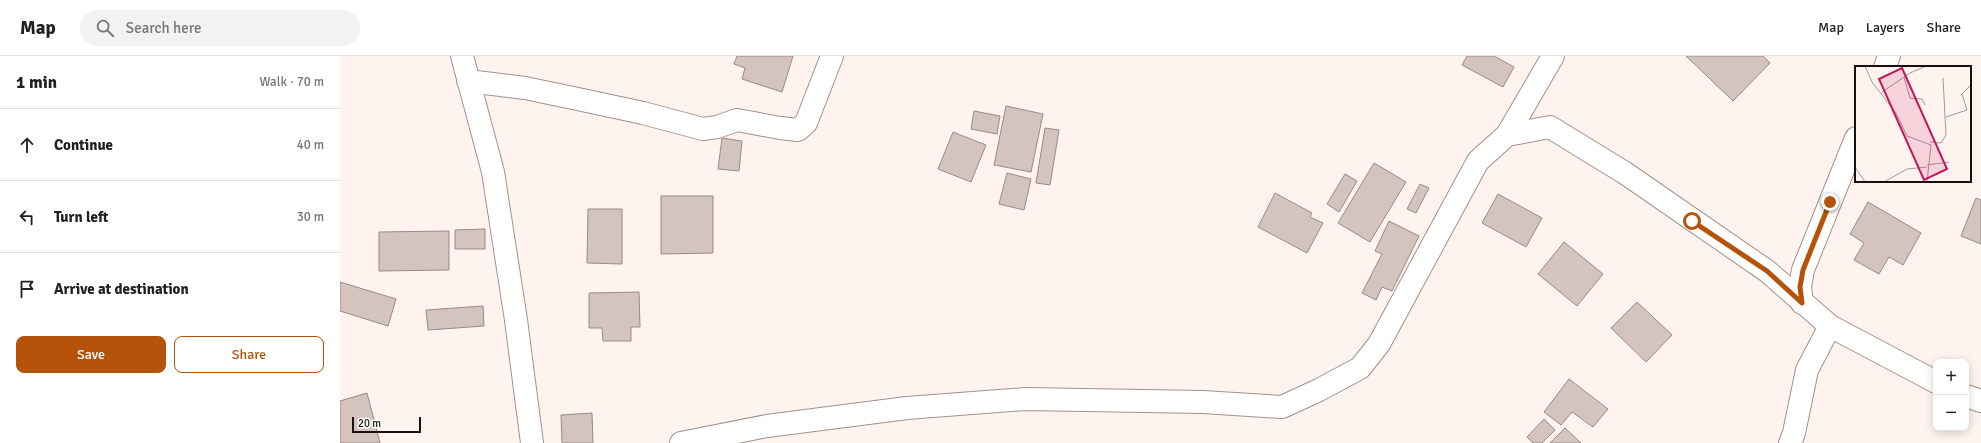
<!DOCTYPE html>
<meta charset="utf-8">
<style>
:root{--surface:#fff;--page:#f2f2f2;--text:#202124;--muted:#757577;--line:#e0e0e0;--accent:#b45309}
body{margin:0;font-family:Signika,sans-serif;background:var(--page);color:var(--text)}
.controls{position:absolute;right:12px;bottom:12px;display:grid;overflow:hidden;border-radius:8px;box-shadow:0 2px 10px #0003}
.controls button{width:36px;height:36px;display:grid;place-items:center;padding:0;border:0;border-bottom:1px solid var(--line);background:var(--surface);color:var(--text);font:20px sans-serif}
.scale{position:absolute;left:12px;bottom:10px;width:69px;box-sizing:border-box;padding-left:4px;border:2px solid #16100e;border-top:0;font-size:11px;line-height:14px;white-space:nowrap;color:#16100e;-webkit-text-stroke:3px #fff;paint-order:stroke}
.stop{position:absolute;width:12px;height:12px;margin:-9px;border:3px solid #b45309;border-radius:50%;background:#fff}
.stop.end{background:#b45309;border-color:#fff;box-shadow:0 1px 4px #0008}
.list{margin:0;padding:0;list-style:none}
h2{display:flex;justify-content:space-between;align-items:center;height:52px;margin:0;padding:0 16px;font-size:17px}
h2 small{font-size:13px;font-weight:400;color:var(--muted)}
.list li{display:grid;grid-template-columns:26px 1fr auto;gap:12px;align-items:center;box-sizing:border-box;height:72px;padding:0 16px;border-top:1px solid var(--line)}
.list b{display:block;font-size:15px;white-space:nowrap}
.list em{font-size:13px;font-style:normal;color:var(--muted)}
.actions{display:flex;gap:8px;padding:12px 16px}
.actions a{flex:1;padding:9px 0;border:1px solid var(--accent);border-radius:8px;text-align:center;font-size:14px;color:var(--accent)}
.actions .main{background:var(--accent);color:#fff}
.icon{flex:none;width:22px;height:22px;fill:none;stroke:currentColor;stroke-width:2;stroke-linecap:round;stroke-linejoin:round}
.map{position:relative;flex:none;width:1641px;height:387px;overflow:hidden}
header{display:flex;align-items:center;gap:24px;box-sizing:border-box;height:56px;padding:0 20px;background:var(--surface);border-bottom:1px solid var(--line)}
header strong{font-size:19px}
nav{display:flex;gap:22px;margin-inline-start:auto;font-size:14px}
.search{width:280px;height:36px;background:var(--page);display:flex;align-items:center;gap:10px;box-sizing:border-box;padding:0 14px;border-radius:22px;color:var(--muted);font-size:15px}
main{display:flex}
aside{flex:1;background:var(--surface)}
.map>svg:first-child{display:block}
.building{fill:#d5c3bd;stroke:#9a8984}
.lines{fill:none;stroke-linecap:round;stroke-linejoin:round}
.minor-casing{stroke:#a2918b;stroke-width:24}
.minor{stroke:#fff;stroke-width:22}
.route{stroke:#b45309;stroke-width:5}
.inset-road{fill:none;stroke:#a29896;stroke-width:1}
.view{fill:#c2185b;fill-opacity:0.15;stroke:#c2185b;stroke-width:2}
.inset-edge{fill:none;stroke:#16100e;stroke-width:2}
</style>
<header>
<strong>Map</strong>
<div class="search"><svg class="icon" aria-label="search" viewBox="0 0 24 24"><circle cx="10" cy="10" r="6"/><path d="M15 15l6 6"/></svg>Search here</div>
<nav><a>Map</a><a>Layers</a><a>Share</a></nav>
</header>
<main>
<aside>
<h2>1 min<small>Walk · 70 m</small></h2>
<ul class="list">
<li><svg class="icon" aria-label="ahead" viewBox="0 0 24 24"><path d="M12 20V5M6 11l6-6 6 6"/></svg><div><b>Continue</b></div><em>40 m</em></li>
<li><svg class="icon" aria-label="left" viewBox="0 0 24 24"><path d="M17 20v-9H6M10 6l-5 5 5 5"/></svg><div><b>Turn left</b></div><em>30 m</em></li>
<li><svg class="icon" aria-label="arrive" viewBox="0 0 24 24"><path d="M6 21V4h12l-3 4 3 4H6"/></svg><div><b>Arrive at destination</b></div></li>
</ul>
<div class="actions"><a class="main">Save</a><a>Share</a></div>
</aside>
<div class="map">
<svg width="1641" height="387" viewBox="0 0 1641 387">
<rect width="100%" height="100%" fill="#fff3f0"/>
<g class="building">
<polygon points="397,0 453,0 442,36 402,23 405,12 394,8"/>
<polygon points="1127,0 1154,0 1174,11 1163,31 1122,9"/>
<polygon points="1346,0 1423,0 1430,7 1393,45"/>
<polygon points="666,50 703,58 691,116 654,109"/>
<polygon points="634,55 660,60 657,78 631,73"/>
<polygon points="705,72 719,74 710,129 696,127"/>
<polygon points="613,76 646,89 631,126 598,113"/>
<polygon points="382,82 402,85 399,115 378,113"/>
<polygon points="1034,107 1066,126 1030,186 998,167"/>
<polygon points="667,117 691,123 684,154 659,148"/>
<polygon points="1005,118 1017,125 999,156 987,148"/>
<polygon points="1080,128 1089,132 1076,157 1067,153"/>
<polygon points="935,137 972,157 970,161 983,167 967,197 918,171"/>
<polygon points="1158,138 1202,162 1186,191 1142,167"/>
<polygon points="321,140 373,140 373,197 321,198"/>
<polygon points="1636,142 1641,144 1641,188 1621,180"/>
<polygon points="1528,146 1581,177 1563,209 1549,201 1539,218 1514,204 1524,187 1510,178"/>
<polygon points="248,153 282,153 282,208 247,207"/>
<polygon points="1049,165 1079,180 1052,235 1042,231 1036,244 1022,237 1042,198 1035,195"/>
<polygon points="145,173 145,193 115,193 115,174"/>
<polygon points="109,175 109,214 39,215 39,176"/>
<polygon points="1224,186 1263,218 1237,250 1198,218"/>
<polygon points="0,226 56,243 48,270 0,255"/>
<polygon points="299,236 300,271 291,271 291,285 263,285 262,272 249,272 249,237"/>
<polygon points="1297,246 1332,279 1306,306 1271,272"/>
<polygon points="143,250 144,270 88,274 86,254"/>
<polygon points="1229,323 1268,353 1253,371 1232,356 1221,369 1204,356"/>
<polygon points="27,337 40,387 0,387 0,345"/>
<polygon points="252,357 253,387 222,387 221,359"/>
<polygon points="1204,363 1215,374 1202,387 1193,387 1187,381"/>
<polygon points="1225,372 1241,387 1210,387"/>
</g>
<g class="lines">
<g class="minor-casing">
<g id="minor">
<polyline points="122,0 153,116 176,264 192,387"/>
<polyline points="1545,11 1549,0"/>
<polyline points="128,25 185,32 233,42 303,57 363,73 377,71 397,64 440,72 458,74 466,67 492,0"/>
<polyline points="1167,79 1213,0"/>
<polyline points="1462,247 1460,231 1463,214 1516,82"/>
<polyline points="1626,340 1641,345"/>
<polyline points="341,387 427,370 567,352 685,343 863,346 942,351 979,334 1020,312 1039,288 1138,105 1167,79 1210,71 1285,117 1427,215 1490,270 1596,326"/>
<polyline points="1450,387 1454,377 1467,314 1490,270"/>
</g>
</g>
<use href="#minor" class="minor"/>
</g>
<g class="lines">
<polyline class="route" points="1352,165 1427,215 1462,247 1460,231 1463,214 1490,146"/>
</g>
<g transform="translate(1515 10)">
<rect width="116" height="116" fill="#fff3f0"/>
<path class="inset-road" d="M10 0 17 16 41 47 52 70 76 79 72 116M49 11 55 32 67 33 70 39M27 26 55 7 71 0M91 51 112 44 107 28 116 19M75 76 86 77 91 69 88 12M72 99 94 96M0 101 10 116M29 116 52 103 72 101"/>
<path class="view" d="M47 2 92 103 69 114 24 13Z"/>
<rect width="116" height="116" class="inset-edge"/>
</g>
</svg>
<div class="controls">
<button>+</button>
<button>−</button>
</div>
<div class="scale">20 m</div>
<div class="stop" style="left:1352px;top:165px"></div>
<div class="stop end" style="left:1490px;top:146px"></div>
</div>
</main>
